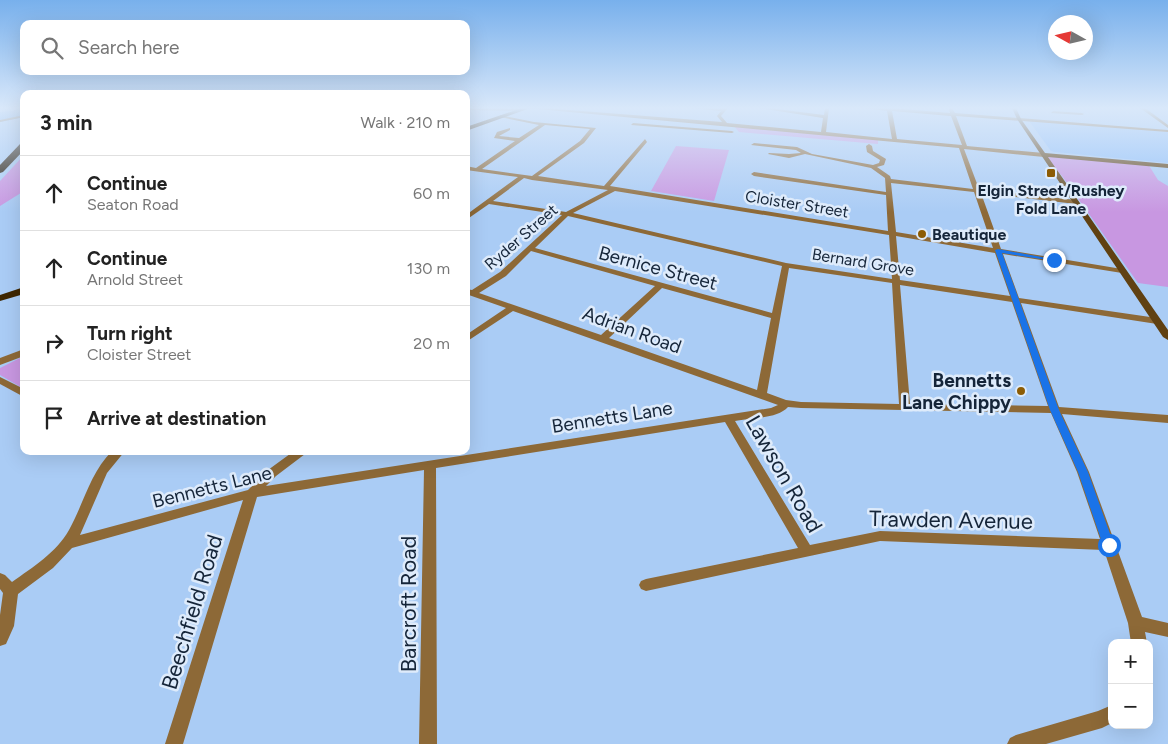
<!DOCTYPE html>
<meta charset="utf-8">
<style>
:root{--surface:#fff;--page:#f2f2f2;--text:#222;--muted:#767676;--line:#e0e0e0}
body{margin:0;font-family:Figtree,sans-serif;background:var(--page);color:var(--text)}
.controls{position:absolute;right:15px;bottom:15px;display:grid;overflow:hidden;border-radius:10px;box-shadow:0 5px 20px #0002}
.controls button{width:45px;height:45px;display:grid;place-items:center;padding:0;border:0;border-bottom:1px solid var(--line);background:var(--surface);color:var(--text);font:25px sans-serif}
.compass{position:absolute;left:1048px;top:15px;width:45px;height:45px;border-radius:50%;background:var(--surface);box-shadow:0 5px 20px #0002;rotate:278deg}
.stop{position:absolute;width:15px;height:15px;margin:-11px;border:4px solid #1a73e8;border-radius:50%;background:#fff}
.stop.end{background:#1a73e8;border-color:#fff;box-shadow:0 1px 5px #0008}
.list{margin:0;padding:0;list-style:none}
h2{display:flex;justify-content:space-between;align-items:center;height:65px;margin:0;padding:0 20px;font-size:21px}
h2 small{font-size:16px;font-weight:400;color:var(--muted)}
.list li{display:grid;grid-template-columns:32px 1fr auto;gap:15px;align-items:center;box-sizing:border-box;height:75px;padding:0 20px;border-top:1px solid var(--line)}
.list b{display:block;font-size:19px;white-space:nowrap}
.list p{margin:0;font-size:16px;white-space:nowrap;color:var(--muted)}
.list em{font-size:16px;font-style:normal;color:var(--muted)}
.icon{flex:none;width:28px;height:28px;fill:none;stroke:currentColor;stroke-width:2;stroke-linecap:round;stroke-linejoin:round}
.map{position:relative;flex:none;width:1168px;height:744px;overflow:hidden}
.search{position:absolute;background:var(--surface);box-shadow:0 5px 20px #0002;left:20px;top:20px;width:450px;height:55px;display:flex;align-items:center;gap:12px;box-sizing:border-box;padding:0 18px;border-radius:10px;color:var(--muted);font-size:19px}
.panel{position:absolute;background:var(--surface);box-shadow:0 5px 20px #0002;left:20px;top:90px;width:450px;height:365px;border-radius:10px}
.map>svg:first-child{display:block}
.built{fill:#91c0f9}
.green{fill:#c897e1}
.lines{fill:none;stroke-linecap:round;stroke-linejoin:round}
.river{fill:#70abf3;fill-rule:evenodd}
.street{fill:#8d6937;fill-rule:evenodd}
.secondary{fill:#604112;fill-rule:evenodd}
.primary{fill:#3e2600;fill-rule:evenodd}
.highway{fill:#1f1302;fill-rule:evenodd}
.route{fill:#1a73e8}
.poi-dot{fill:#8c5c04;stroke:#deebfb;stroke-width:2}
.labels{text-anchor:middle;dominant-baseline:central;stroke-width:5;stroke-linejoin:round;paint-order:stroke}
.far-poi-label{font-size:16px;font-weight:bold;fill:#152539;stroke:#deebfb}
.far-street-label{font-size:16px;fill:#152539;stroke:#deebfb}
.street-label{font-size:19px;fill:#152539;stroke:#deebfb}
.poi-label{font-size:19px;font-weight:bold;fill:#152539;stroke:#deebfb;text-anchor:end}
.near-street-label{font-size:22px;fill:#152539;stroke:#deebfb}
</style>
<div class="map">
<svg width="1168" height="744" viewBox="0 0 1168 744">
<rect width="100%" height="100%" fill="#aaccf5"/>
<polygon class="built" points="1029,121 1168,132 1168,163 1054,152 1051,151"/>
<g class="green">
<polygon points="734,126 878,140 878,144 739,132"/>
<polygon points="676,146 729,150 714,201 651,191"/>
<polygon points="24,155 24,191 0,206 0,181"/>
<polygon points="1044,155 1148,164 1158,180 1168,186 1168,287 1138,283 1062,176"/>
<polygon points="24,356 24,389 0,375 0,368"/>
</g>
<g class="lines">
<polygon class="river" points="24,109 24,117 0,122 0,112"/>
<g class="street">
<polygon points="466,108 522,109 524,110 522,111 466,110"/>
<path d="M527 108H544L722 122 717 116 721 111 692 108H728L721 116 727 123 821 132 823 118 758 108H769L824 115 825 108H829L826 132 892 139 887 111 866 108H891L950 113 949 109 952 108 955 113 1168 130V132L956 116 967 146 1044 153 1047 155 1044 157 964 149 979 189 1076 200 1079 202 1076 204 981 193 1001 249 1122 269 1126 271 1122 273 1003 254 1019 298 1157 318 1161 321 1157 324 1021 303 1059 407 1168 415V423L1062 414 1089 472 1142 617 1168 623V637L1145 632 1147 643H1131L1128 623 1104 550 880 541 646 591 641 589 639 585 641 581 646 579 798 548 725 422 436 468 437 744H419L424 470 257 497 183 744H165L243 500 72 548 53 568 18 594 14 626 6 644 0 646V615L3 593 0 589V573L5 575 12 582C33 567 56 553 69 530 84 503 90 473 112 451H125L107 473 80 535 248 490 268 470 294 451H309L276 476 266 486 771 408 778 405 513 311 466 342V335L506 308 466 294V289L472 290 500 272 562 215 489 204 466 220V215L518 177 466 170V166L476 168 515 141 494 138 497 132 510 128V130L499 136 519 138 539 125 500 117V115L534 122 596 128 584 143 538 176 604 186 645 139 647 142 610 186 888 231 886 195 754 176 751 174 754 172 886 192 885 178 871 168 805 154 789 158 768 154 769 153 789 154 801 153 796 150 751 145 754 143 797 147 812 154 873 165 879 163 880 160 867 152 866 146 869 144 872 146 873 151 886 159 884 165 877 167 890 176 891 179 973 189 959 148ZM892 111 951 116 962 145 897 139ZM545 125 590 129 580 141 532 176 482 169ZM524 178 532 180 608 190 566 212 493 201ZM891 183 974 192 993 248 896 232ZM615 191 889 235 892 279 786 263 573 213ZM568 216 782 266 772 313 535 248ZM896 236 995 253 1010 296 900 280ZM531 251 655 286 601 335 479 293 506 276ZM789 268 892 283 899 404 801 402 786 400 767 393ZM900 285 1012 302 1048 406 910 404ZM662 288 771 318 757 390 609 338ZM788 407 801 408 1051 413 1077 472 1100 539 880 531 810 545 735 421C750 418 777 419 788 407Z"/>
<polygon points="1140,108 1145,108 1168,125 1168,128"/>
<polygon points="1053,111 1082,113 1084,114 1082,115 1051,113"/>
<polygon points="24,115 24,117 0,122 0,120"/>
<polygon points="633,123 732,131 734,132 732,133 631,125"/>
<polygon points="24,349 24,356 0,365 0,358"/>
<polygon points="0,377 24,389 24,397 0,384"/>
<polygon points="1112,705 1112,723 1102,728 1046,744 1007,744 1010,738 1016,735 1098,711"/>
</g>
<polygon class="secondary" points="1012,108 1016,108 1021,119 1045,153 1168,164 1168,168 1048,157 1168,330 1168,340 1163,337 1017,119"/>
<g class="primary">
<polygon points="522,108 530,108 466,131 466,127"/>
<polygon points="24,287 24,294 0,301 0,295"/>
</g>
<polygon class="highway" points="21,143 24,143 24,150 3,172 0,173 0,165"/>
</g>
<linearGradient id="sky" x2="0" y2="1"><stop stop-color="#78b0ec"/><stop offset="0.51" stop-color="#d9e8fa"/><stop offset="1" stop-color="#d9e8fa" stop-opacity="0"/></linearGradient>
<rect width="1168" height="212" fill="url(#sky)"/>
<polygon class="route" points="998,249 1058,260 1054,261 1002,253 1059,410 1088,472 1114,545 1113,548 1105,548 1103,545 1078,472 1050,410 995,250"/>
<g class="poi-dot">
<rect x="1046" y="168" width="10" height="10" rx="2.5"/>
<circle cx="922" cy="234" r="5"/>
<circle cx="1021" cy="391" r="5"/>
</g>
<g class="labels">
<g class="far-poi-label">
<text x="1051" y="190">Elgin Street/Rushey<tspan x="1051" dy="18">Fold Lane</tspan></text>
<text x="932" y="234" text-anchor="start">Beautique</text>
</g>
<g class="far-street-label">
<text transform="translate(797 204) rotate(9)">Cloister Street</text>
<text transform="translate(521 237) rotate(-41)">Ryder Street</text>
<text transform="translate(863 262) rotate(9)">Bernard Grove</text>
</g>
<g class="street-label">
<text transform="translate(658 268) rotate(15)">Bernice Street</text>
<text transform="translate(632 330) rotate(20)">Adrian Road</text>
<text transform="translate(612 417) rotate(-9)">Bennetts Lane</text>
<text transform="translate(212 487) rotate(-14)">Bennetts Lane</text>
</g>
<g class="poi-label">
<text x="1011" y="380">Bennetts<tspan x="1011" dy="22">Lane Chippy</tspan></text>
</g>
<g class="near-street-label">
<text transform="translate(784 474) rotate(60)">Lawson Road</text>
<text transform="translate(951 520) rotate(1)">Trawden Avenue</text>
<text transform="translate(408 604) rotate(-90)">Barcroft Road</text>
<text transform="translate(192 612) rotate(-73)">Beechfield Road</text>
</g>
</g>
</svg>
<div class="controls">
<button>+</button>
<button>−</button>
</div>
<svg class="compass" viewBox="-18 -18 36 36"><path d="M0-13l5 13h-10z" fill="#e53935"/><path d="M0 13l5-13h-10z" fill="#767676"/></svg>
<div class="stop" style="left:1109px;top:545px"></div>
<div class="stop end" style="left:1054px;top:260px"></div>
<div class="search"><svg class="icon" aria-label="search" viewBox="0 0 24 24"><circle cx="10" cy="10" r="6"/><path d="M15 15l6 6"/></svg>Search here</div>
<section class="panel">
<h2>3 min<small>Walk · 210 m</small></h2>
<ul class="list">
<li><svg class="icon" aria-label="ahead" viewBox="0 0 24 24"><path d="M12 20V5M6 11l6-6 6 6"/></svg><div><b>Continue</b><p>Seaton Road</p></div><em>60 m</em></li>
<li><svg class="icon" aria-label="ahead" viewBox="0 0 24 24"><path d="M12 20V5M6 11l6-6 6 6"/></svg><div><b>Continue</b><p>Arnold Street</p></div><em>130 m</em></li>
<li><svg class="icon" aria-label="right" viewBox="0 0 24 24"><path d="M7 20v-9h11M14 6l5 5-5 5"/></svg><div><b>Turn right</b><p>Cloister Street</p></div><em>20 m</em></li>
<li><svg class="icon" aria-label="arrive" viewBox="0 0 24 24"><path d="M6 21V4h12l-3 4 3 4H6"/></svg><div><b>Arrive at destination</b></div></li>
</ul>
</section>
</div>
